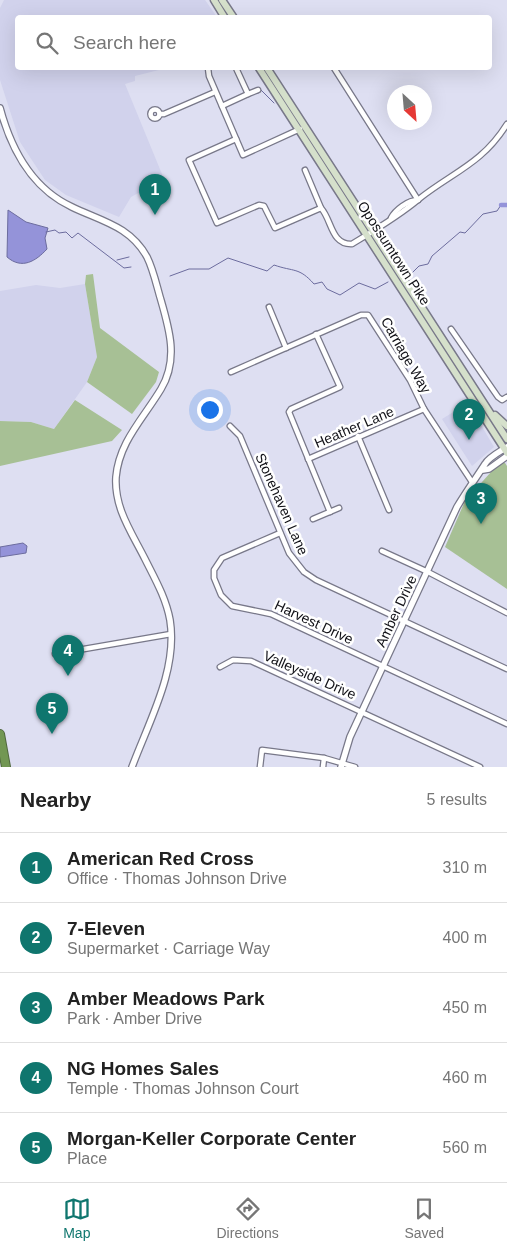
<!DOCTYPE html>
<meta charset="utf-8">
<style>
:root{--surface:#fff;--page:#f6f6f6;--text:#222;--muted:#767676;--line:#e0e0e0;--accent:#0f766e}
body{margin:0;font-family:Helvetica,sans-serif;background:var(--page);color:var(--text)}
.compass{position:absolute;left:387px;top:85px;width:45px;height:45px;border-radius:50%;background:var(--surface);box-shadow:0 5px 20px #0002;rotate:154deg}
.you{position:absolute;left:209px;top:409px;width:18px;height:18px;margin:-12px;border:4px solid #fff;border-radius:50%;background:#1a73e8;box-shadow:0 0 0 8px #1a73e833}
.badge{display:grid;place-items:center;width:32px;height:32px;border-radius:50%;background:var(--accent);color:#fff;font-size:16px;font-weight:700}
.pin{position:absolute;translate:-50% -41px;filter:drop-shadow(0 1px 2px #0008)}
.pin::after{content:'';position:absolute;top:26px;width:18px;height:15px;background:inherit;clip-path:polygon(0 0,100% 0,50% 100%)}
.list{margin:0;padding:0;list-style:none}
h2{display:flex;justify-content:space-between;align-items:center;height:65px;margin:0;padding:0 20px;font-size:21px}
h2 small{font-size:16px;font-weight:400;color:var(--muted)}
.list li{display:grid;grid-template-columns:32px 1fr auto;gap:15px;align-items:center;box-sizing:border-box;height:70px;padding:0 20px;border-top:1px solid var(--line)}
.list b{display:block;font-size:19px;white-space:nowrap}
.list p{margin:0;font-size:16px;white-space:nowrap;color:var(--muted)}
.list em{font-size:16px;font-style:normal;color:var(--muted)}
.icon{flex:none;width:28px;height:28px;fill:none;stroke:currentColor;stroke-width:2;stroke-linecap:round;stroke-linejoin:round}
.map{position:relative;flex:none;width:507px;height:767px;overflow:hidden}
.search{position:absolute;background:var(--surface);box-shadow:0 5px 20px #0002;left:15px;right:15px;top:15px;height:55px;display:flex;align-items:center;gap:12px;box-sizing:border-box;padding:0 18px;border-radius:5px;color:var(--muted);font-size:19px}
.sheet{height:415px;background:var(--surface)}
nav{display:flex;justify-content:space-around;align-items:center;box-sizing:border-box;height:70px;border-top:1px solid var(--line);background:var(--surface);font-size:14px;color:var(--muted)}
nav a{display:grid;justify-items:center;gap:2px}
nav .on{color:var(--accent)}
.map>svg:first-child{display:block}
.built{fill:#d1d2ec}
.green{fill:#a7c095}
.water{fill:#9493d9;stroke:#6c6c9e}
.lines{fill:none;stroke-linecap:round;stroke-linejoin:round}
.stream{stroke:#6c6c9e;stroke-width:1}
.canal{stroke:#9493d9;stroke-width:4.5}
.minor-casing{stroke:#787889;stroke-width:7}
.tertiary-casing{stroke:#787889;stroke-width:8}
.secondary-casing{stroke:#787889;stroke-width:9}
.motorway-casing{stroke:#50683e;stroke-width:10}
.minor{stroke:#fff;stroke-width:4.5}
.tertiary{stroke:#fff;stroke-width:5.5}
.secondary{stroke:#d5e0cb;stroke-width:6}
.motorway{stroke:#729753;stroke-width:8}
.labels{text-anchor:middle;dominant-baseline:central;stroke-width:5;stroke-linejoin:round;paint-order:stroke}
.street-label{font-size:14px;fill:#101016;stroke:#fff}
</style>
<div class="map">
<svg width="507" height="767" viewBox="0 0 507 767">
<rect width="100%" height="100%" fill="#dedff2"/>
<g class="built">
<polygon points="4,0 205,0 217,17 18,18 18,68 167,68 135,76 135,81 125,84 164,179 131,197 119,217 66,195 45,180 20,142 0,80 0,8"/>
<polygon points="85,284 97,357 87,382 54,429 31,422 0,421 0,291 36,285 60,288"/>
<polygon points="468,403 494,447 472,466 442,419"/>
</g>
<g class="green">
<polygon points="93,274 100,328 159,372 156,382 132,414 87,382 97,357 85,284 86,275"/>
<polygon points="75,400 122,430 112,441 0,466 0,421 31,422 54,429"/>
<polygon points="499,463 505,463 507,466 507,589 445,547 465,501"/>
</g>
<g class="water">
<path d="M8 210 26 222 48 228 45 238 47 249C36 261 22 270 7 257Z"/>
<polygon points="23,543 27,546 26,553 0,557 0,547"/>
</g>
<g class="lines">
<g class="stream">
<polyline points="261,90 274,103"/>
<polyline points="46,232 55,230 59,233 66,232 72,238 78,233 124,268 131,267"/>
<polyline points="117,260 129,257"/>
<polyline points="410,275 419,266 428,264 432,256 460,232 465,233 483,214 497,211 501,205"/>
<path d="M170 276 189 269H209L228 258 267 271 274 265C294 272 299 267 314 284L322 282 327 289 340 295 359 283 375 289 388 282"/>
</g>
<polyline class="canal" points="501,205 507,205"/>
<g class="minor-casing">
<g id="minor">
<polyline points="208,68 209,76 243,155 300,129"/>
<polyline points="334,68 418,200"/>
<polyline points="248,94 258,90"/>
<polyline points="222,106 248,94 236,68"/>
<circle cx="155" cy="114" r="4.5"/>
<polyline points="161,114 164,114 215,92"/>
<path d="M236 139 189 160 217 223 259 205 264 206 275 228 321 208C332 220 331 245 352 244 375 230 399 216 419 199 453 172 482 164 507 124"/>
<polyline points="305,170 321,208"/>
<path d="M391 218C395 210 408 200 418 200"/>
<polyline points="269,307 286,348"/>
<polyline points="451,329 498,397 502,400 507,397"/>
<polyline points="316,334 340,387 291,409 289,412 330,512"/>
<polyline points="231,372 361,315 368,315 410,380 424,409 472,482"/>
<polyline points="230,426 240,436 289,553 304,572 316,580 507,669"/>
<polyline points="358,436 389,510"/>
<polyline points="308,459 424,409"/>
<polyline points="313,519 339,508"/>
<polyline points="280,533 222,558 214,570 214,578 221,595 232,606 271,614 507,724"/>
<polyline points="382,551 428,572 507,613"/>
<polyline points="55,654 171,634"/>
<polyline points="220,667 233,660 251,661 480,767"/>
<polyline points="260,767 262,750 324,758 355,767"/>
<polyline points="323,767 324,758"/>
</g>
</g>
<g class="tertiary-casing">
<g id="tertiary">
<path d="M0 108C11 149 31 188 72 207 101 221 130 226 147 257 153 269 156 283 160 297 169 328 179 359 161 389 143 419 119 442 116 477 114 508 132 533 145 559 155 579 166 598 170 620 178 670 149 721 132 767"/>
<polyline points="483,470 489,469 507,456"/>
<path d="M341 767 350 737 457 507C466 492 476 478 485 464 489 457 501 451 507 447"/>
</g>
</g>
<g class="secondary-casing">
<g id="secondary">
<polyline points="214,0 225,18"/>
<polyline points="222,0 234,18"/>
<polyline points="259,68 507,453"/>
<polyline points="267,68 507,439"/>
<polyline points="495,415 507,426"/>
</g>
</g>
<g class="motorway-casing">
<polyline id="motorway" points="0,734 6,767"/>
</g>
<use href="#minor" class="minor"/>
<use href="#tertiary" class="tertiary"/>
<use href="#secondary" class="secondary"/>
<use href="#motorway" class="motorway"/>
</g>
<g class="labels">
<g class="street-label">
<text transform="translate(394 253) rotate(57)">Opossumtown Pike</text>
<text transform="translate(406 355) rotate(60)">Carriage Way</text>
<text transform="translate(354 427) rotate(-23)">Heather Lane</text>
<text transform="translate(282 504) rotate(66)">Stonehaven Lane</text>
<text transform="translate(396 611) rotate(-65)">Amber Drive</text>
<text transform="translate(314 622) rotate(25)">Harvest Drive</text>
<text transform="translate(310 675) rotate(24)">Valleyside Drive</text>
</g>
</g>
</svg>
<svg class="compass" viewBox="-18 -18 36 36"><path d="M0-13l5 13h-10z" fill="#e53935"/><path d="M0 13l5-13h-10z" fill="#767676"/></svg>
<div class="you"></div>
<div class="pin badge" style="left:155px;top:215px">1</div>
<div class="pin badge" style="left:469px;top:440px">2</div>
<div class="pin badge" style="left:481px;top:524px">3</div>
<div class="pin badge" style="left:68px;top:676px">4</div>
<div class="pin badge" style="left:52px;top:734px">5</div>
<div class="search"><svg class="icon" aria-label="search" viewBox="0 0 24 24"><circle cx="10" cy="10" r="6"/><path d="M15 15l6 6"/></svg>Search here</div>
</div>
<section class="sheet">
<h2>Nearby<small>5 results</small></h2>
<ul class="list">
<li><span class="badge">1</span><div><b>American Red Cross</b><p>Office · Thomas Johnson Drive</p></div><em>310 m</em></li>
<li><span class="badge">2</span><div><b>7-Eleven</b><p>Supermarket · Carriage Way</p></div><em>400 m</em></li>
<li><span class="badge">3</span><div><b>Amber Meadows Park</b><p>Park · Amber Drive</p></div><em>450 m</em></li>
<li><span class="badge">4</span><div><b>NG Homes Sales</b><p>Temple · Thomas Johnson Court</p></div><em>460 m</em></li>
<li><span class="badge">5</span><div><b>Morgan-Keller Corporate Center</b><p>Place</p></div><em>560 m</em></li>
</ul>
</section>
<nav>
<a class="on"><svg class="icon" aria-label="map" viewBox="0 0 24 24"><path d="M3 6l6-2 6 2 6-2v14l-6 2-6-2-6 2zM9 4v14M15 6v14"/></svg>Map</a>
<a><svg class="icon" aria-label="directions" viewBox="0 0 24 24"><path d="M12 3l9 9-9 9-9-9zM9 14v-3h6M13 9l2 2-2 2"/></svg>Directions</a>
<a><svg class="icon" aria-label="saved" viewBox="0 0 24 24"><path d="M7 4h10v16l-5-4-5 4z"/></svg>Saved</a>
</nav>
